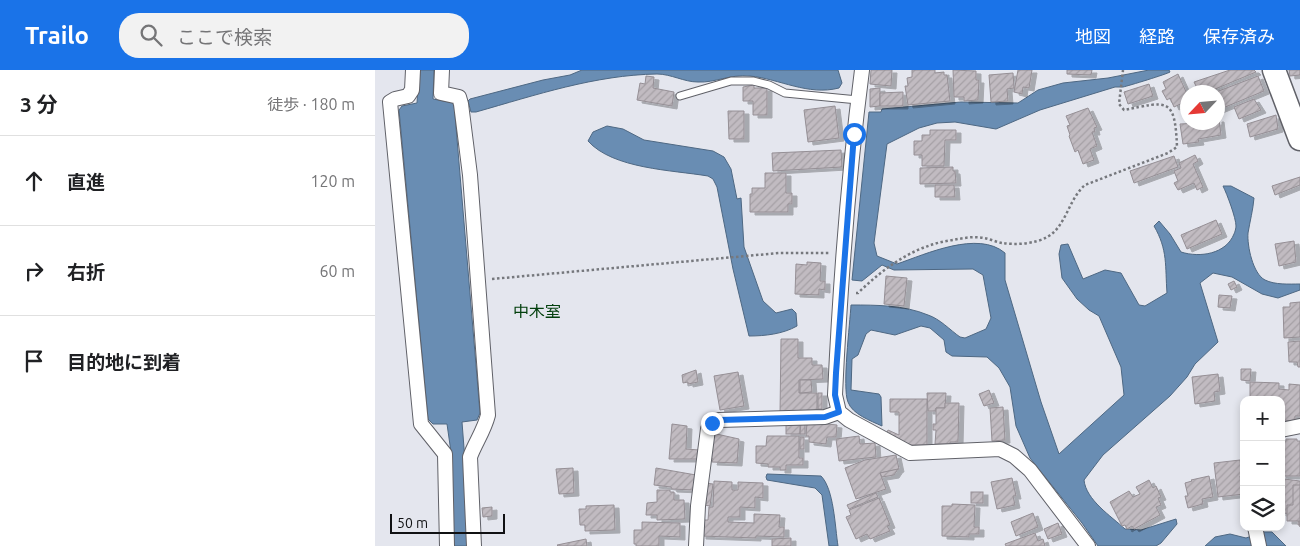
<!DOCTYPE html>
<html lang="ja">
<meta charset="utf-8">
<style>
:root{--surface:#fff;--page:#f2f2f2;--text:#202124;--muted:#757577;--line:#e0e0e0;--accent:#1a73e8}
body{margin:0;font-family:Ubuntu,"Noto Sans JP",sans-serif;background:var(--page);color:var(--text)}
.controls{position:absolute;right:15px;bottom:15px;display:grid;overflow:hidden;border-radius:10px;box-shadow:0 2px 8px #0003}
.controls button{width:45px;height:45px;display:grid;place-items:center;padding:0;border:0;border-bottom:1px solid var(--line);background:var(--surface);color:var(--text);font:25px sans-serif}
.compass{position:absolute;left:805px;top:15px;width:45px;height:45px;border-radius:50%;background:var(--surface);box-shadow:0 2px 8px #0003;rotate:244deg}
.scale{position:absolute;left:15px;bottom:12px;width:115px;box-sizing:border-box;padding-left:5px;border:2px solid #101113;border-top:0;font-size:14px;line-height:18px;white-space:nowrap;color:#101113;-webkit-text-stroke:4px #e4e6ee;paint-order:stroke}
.stop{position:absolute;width:15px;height:15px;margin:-11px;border:4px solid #1a73e8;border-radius:50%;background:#fff}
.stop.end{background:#1a73e8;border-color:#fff;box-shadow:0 1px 5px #0008}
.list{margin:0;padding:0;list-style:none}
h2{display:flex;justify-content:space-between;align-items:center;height:65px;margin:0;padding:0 20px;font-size:21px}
h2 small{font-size:16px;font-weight:400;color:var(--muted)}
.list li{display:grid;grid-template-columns:32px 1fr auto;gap:15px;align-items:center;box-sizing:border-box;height:90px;padding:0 20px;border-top:1px solid var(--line)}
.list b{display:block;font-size:19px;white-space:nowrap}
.list em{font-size:16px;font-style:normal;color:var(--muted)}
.icon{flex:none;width:28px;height:28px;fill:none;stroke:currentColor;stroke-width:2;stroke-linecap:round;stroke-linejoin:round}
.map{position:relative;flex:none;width:925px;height:476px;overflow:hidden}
header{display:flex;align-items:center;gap:30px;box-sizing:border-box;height:70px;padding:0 25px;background:var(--accent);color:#fff}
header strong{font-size:24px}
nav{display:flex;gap:28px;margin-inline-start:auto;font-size:18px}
.search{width:350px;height:45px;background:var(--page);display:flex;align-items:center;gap:12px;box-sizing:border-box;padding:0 18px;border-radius:20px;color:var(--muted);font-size:19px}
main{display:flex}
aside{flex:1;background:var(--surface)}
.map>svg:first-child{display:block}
.water{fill:#698db3;stroke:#4e6883}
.building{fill:url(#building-hatch);stroke:#958f95;filter:url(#shadow)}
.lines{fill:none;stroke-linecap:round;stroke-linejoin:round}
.service-casing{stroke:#606168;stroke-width:9}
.minor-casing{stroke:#606168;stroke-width:16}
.trunk-casing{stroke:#606168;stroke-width:25}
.path{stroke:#76787d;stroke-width:2.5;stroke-dasharray:2.5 2.5;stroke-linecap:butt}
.service{stroke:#fff;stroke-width:7}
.minor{stroke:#fff;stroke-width:14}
.trunk{stroke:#fff;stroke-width:22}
.route{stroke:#1a73e8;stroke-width:6}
.labels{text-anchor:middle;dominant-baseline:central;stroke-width:5;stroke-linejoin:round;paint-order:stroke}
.quarter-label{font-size:16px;fill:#03400d;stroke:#e4e6ee}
</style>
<header>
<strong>Trailo</strong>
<div class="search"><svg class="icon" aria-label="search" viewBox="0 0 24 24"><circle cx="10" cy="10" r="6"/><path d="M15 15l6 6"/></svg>ここで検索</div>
<nav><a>地図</a><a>経路</a><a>保存済み</a></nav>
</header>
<main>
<aside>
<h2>3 分<small>徒歩 · 180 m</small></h2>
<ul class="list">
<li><svg class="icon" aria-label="ahead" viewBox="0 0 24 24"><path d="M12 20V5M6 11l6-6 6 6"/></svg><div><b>直進</b></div><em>120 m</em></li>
<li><svg class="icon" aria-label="right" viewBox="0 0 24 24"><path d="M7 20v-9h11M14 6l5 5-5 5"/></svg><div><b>右折</b></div><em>60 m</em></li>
<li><svg class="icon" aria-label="arrive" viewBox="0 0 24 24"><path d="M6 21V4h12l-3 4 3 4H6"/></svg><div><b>目的地に到着</b></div></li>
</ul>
</aside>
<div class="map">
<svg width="925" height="476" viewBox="0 0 925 476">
<defs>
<pattern id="building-hatch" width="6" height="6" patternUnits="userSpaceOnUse" patternTransform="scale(1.25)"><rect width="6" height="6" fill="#c1bbc1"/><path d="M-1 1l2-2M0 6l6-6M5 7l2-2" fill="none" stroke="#a5a0a5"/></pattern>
<filter id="shadow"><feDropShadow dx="5" dy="3" stdDeviation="0" flood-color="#0004"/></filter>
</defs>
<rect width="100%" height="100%" fill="#e4e6ee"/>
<g class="water">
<polygon points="44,0 59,0 58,29 79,33 105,343 102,350 87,352 90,391 93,476 78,476 77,389 72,354 58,354 53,349 24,40 27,36 42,33"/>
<path d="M207 0H463L467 13 464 18C433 26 405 9 375 6 355 4 340 13 323 12 309 12 296 4 282 4 220 5 161 25 101 42H96L93 31 95 29 168 10 195 5Z"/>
<path d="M774 0H794L795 2C792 4 753 16 748 17 745 17 743 17 740 17L665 40 621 59 580 52 562 53 544 58 512 74 499 173 502 186 522 194C551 184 603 160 630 183V210L666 332 684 384 749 325 746 297 724 246 714 240 702 229 687 208 684 184 686 175 693 174 708 209 730 200 746 203 764 235 770 236 792 223C790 196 793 180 779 156L784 151 795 164 806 182C825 188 851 184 859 164 860 162 861 158 861 156 861 148 852 124 848 116H856L879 128C878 140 875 151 873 163 872 176 878 204 890 210 900 215 914 214 925 214V220L903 228 887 224 857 207 838 203 825 213 843 272 820 294 812 307 795 326 728 385 709 410C711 430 736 446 750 459L766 460 801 449 802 454 786 473 781 476H723L707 453 655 388 641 356 635 317 624 298 612 287 577 286 571 282 569 270 555 258 546 256 520 265 496 260 491 264 483 285 477 289 476 320 504 324 506 327 507 356C496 351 477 344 473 332 467 318 475 253 476 235 501 235 529 235 553 245 565 249 575 260 585 267L590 268 611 259 616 248 608 205 598 199 519 200 507 195 487 211 477 210 494 42H506L507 39 586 32 643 33 663 20 688 13 733 8Z"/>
<path d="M232 56 248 59 269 70 338 81 349 87 356 99 362 129 366 128 369 177 388 231 401 243 417 239 421 243 422 256C408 264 390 266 374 266L358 199 342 117 338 109 333 106C297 100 238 99 213 71L218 62Z"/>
<path d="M392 404 446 406C459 419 460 457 463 476H454L447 425 440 418 392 410 391 407Z"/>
<polygon points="888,462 897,462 911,476 830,476 840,467 855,464 871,468"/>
</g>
<g class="building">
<polygon points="496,0 517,0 516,16 495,14"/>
<polygon points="537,0 560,0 560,3 569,2 569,5 572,5 575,31 533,35 530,16 533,16 532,8 537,7"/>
<polygon points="578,0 601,1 601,10 604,10 603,30 589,31 589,27 579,27"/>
<polygon points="643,0 657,0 654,18 648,17 647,24 639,22"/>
<polygon points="692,0 717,0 716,5 692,4"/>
<polygon points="855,0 879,0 881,2 833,22 824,22 819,12"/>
<polygon points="914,0 925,0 925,5 915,6"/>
<polygon points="638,3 639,18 632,19 633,31 616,32 614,5"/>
<polygon points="803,4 812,24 812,31 799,37 795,28 792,30 787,21 791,19 788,12"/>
<polygon points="271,6 279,7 278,18 299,22 297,36 262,30 265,13 270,14"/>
<polygon points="883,6 889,21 843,40 842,22 841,22"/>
<polygon points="774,14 778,26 753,34 749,22"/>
<polygon points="379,15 379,18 392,18 392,45 378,45 378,31 368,31 368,17"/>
<polygon points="505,18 505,36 495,37 495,19"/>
<polygon points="528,22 528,36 505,36 505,23"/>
<polygon points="879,29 886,40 864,49 859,37"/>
<polygon points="460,36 464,68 433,72 429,40"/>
<polygon points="713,38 722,57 719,58 720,62 717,62 722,76 715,79 719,90 708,94 703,80 700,82 694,66 695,65 692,56 695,55 691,46"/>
<polygon points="353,41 369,41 369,69 354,69"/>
<polygon points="901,45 903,59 875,67 872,54"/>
<polygon points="842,49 844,49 846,65 823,69 824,72 808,74 805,54 842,52"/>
<polygon points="555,60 581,60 581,70 570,70 569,96 547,96 547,85 539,85 539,71 547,71 547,65 555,65"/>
<polygon points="466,80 467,97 398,101 397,83"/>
<polygon points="820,85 823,91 818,94 828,117 822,120 819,113 803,120 799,113 803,111 799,101 806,98 804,93"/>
<polygon points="799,86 803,97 759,113 755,101"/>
<polygon points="578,97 578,101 580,101 581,113 545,114 545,98"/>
<polygon points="390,103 411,103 411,123 417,123 417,134 413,134 413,142 375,142 375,124 377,124 377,118 390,118"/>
<polygon points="925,107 925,115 900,125 897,116"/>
<polygon points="560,115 579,115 580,127 560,127"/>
<polygon points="841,150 847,164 812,179 806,165"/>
<polygon points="919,171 921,192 904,196 900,174"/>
<polygon points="432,192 446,193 445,211 450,211 450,220 444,219 444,225 420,224 421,194 432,195"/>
<polygon points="511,206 532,208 529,236 509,234"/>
<polygon points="859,211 862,217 856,220 853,214"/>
<polygon points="844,225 857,226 855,238 843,237"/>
<polygon points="925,232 925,267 909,268 908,237 915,237 915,233"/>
<polygon points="406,269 423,269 423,288 437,288 437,295 447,295 448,309 424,310 424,323 442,323 442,343 405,344"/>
<polygon points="925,271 925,297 923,297 922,292 914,292 913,272"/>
<polygon points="866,299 876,299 875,311 866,310"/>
<polygon points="321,300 323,312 313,314 313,312 308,313 307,305"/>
<polygon points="363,302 369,336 345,340 339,306"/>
<polygon points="843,304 845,321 839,322 840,331 820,334 817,307"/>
<polygon points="425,310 436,310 437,322 425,323"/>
<polygon points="875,312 904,313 904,319 914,320 914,314 925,315 925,346 920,346 920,351 906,350 906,351 906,330 875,330"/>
<polygon points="614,320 619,333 609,336 604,324"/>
<rect x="443" y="323" width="4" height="16"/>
<polygon points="552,323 571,323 570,338 561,338 561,341 553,341"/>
<polygon points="515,329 552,329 552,375 530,375 511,365 513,360 524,365 524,342 515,342"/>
<polygon points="570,333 584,333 583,372 575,372 575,374 560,374 561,360 558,360 558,354 561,354 561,338 570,338"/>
<polygon points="628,337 630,370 617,371 615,338"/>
<rect x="411" y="352" width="14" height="12"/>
<polygon points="426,352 430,352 430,364 425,364"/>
<polygon points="432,352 462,355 461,367 452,367 451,374 434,372 434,366 431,366"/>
<polygon points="297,354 312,356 311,379 324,380 323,389 294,389"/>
<polygon points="337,363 364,369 362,393 337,392 338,389 334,388"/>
<polygon points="392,366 424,366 424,388 428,388 428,395 411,395 411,400 405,400 405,397 393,397 393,394 381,393 381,376 391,376"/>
<polygon points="484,366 485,374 500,373 501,387 464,391 461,369"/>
<rect x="425" y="367" width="4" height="12"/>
<polygon points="911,369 922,369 922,371 925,371 925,406 906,406 906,371 911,371"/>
<polygon points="521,385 524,399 505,403 511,419 481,429 470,398 490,390"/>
<polygon points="865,390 867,406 865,406 866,413 869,413 869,424 843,427 839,393"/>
<polygon points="198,398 199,423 184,424 181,399"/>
<polygon points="281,398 321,405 319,420 297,419 296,417 279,415"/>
<polygon points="523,399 519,405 507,407 505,403"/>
<polygon points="834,406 838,427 827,429 828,434 813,438 810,426 813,426 810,413 817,411 816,410"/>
<polygon points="637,408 641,426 638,426 640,435 622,439 616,412"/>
<polygon points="909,409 925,411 925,455 923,455 924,444 906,443 906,420 908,420"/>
<polygon points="774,410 778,418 781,416 786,427 783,428 786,435 781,437 785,445 759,459 757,456 752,459 750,455 747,456 735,432 754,421 758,427 765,424 761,417"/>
<polygon points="339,411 357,412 357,420 363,420 363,412 388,413 388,428 380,427 380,438 365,437 365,447 353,447 353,452 379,453 379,444 405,445 404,457 409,457 409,467 381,466 381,468 326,466 326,450 333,450 334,437 338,437"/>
<polygon points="331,413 338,414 335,436 329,435"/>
<polygon points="918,415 925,415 925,457 925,451 912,451 912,435 918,435"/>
<polygon points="282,420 295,420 295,422 299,422 299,430 309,430 310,449 282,450 282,445 271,445 272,433 282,432"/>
<rect x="596" y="422" width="12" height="11"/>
<polygon points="501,423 503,427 474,439 472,435"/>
<polygon points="504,428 515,455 512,456 515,461 495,469 492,464 481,469 471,447 476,445 474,440"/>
<polygon points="577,434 600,435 599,457 604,457 604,464 594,464 594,467 567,466 567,436 577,436"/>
<polygon points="239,435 240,460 210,461 210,455 205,455 204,439 211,439 211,436"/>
<polygon points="117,437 117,446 108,447 107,438"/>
<polygon points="658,443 663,457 641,466 636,452"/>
<polygon points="267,452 305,453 305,467 284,466 284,476 261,476 261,474 259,474 259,460 267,460"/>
<polygon points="683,453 687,464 673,469 669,459"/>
<polygon points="660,463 663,471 668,469 670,476 631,476 630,474"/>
<polygon points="416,468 416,476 397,476 397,469"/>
<polygon points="211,469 212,476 183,476 182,475"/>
</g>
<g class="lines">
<g class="service-casing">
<polyline id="service" points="305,26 356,11 378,11 394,15 410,23 483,30"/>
</g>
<g class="minor-casing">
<g id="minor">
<polyline points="38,0 37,20 33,26 20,29 15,32 46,354 70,384 72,476"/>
<path d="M67 0 66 23 84 27 86 34 95 105 113 345C109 361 100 373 95 387L99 476"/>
<path d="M487 0C473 108 465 217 460 325L464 342 474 350 535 383 625 379 639 386 655 400 713 476"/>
<polyline points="906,360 925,356"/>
<polyline points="880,457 884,476"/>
<polyline points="321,476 323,436 333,359 337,353 344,350 450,347 464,342"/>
</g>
</g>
<g class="trunk-casing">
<polyline id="trunk" points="899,0 925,69"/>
</g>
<g class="path">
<polyline points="117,209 404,183 455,183"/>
<path d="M481 223H483C510 197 540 175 578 170 588 168 599 166 609 168 615 169 621 172 627 173 640 175 660 174 672 167 691 157 693 130 710 115L793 83 802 77C800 27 793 31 749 40L744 34 748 0"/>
</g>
<use href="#service" class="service"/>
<use href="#minor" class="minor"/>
<use href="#trunk" class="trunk"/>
</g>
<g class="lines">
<polyline class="route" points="337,353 344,350 450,347 464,342 460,325 461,303 479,64"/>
</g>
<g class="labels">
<g class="quarter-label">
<text x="162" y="241">中木室</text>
</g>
</g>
</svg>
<div class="controls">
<button>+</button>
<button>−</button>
<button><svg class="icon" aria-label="layers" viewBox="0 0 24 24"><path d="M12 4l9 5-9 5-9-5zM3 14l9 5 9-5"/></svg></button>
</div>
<svg class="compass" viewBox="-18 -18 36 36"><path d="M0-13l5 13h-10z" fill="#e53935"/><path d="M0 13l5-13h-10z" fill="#757577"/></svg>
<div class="scale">50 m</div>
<div class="stop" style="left:479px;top:64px"></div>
<div class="stop end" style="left:337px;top:353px"></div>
</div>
</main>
